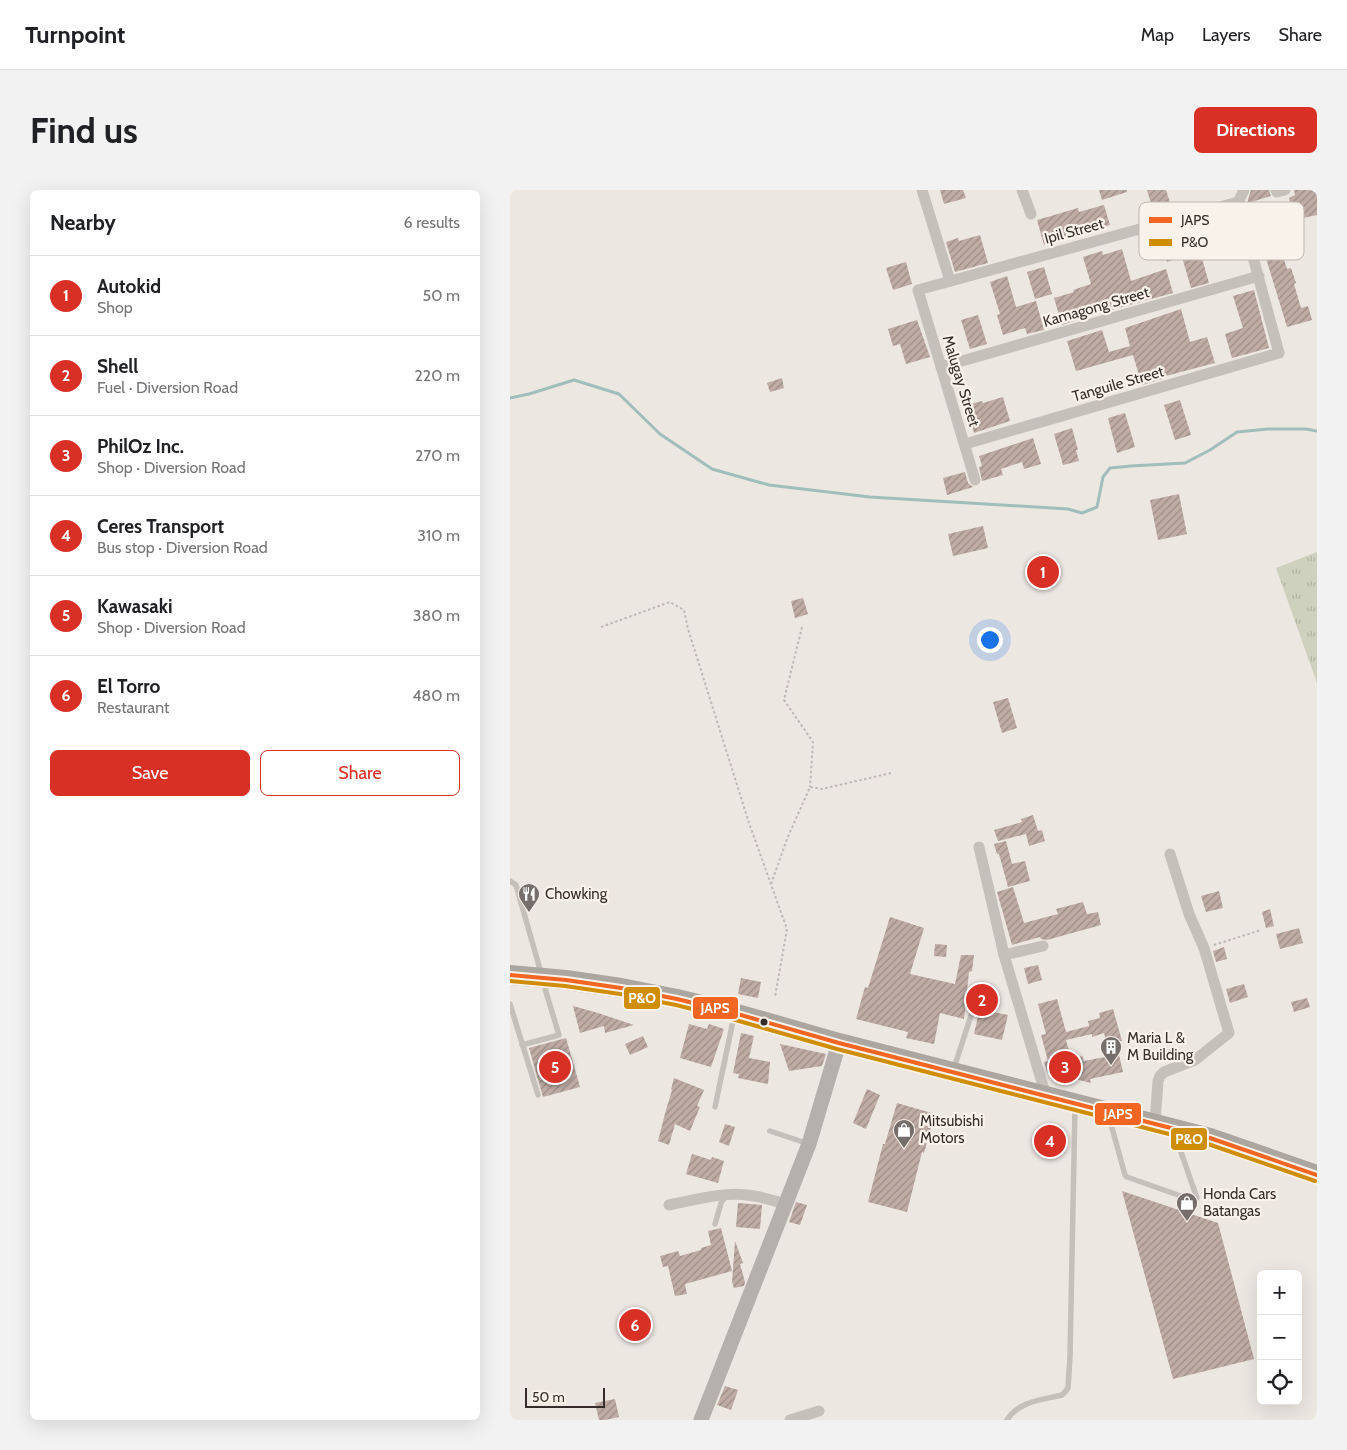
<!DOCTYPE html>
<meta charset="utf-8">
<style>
:root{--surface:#fff;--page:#f2f2f2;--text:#202124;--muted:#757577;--line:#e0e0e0;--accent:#d93025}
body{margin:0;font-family:Cabin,sans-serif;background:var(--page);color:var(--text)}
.controls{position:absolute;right:15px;bottom:15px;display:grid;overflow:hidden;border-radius:8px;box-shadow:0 5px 20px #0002}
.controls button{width:45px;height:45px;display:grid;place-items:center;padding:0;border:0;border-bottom:1px solid var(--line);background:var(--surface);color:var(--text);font:25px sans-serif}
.scale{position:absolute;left:15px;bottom:12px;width:80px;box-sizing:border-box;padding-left:5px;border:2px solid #362d2a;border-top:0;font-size:14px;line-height:18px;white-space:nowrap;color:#362d2a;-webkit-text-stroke:4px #f9f2ea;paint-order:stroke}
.you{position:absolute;left:479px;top:449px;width:18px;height:18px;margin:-12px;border:4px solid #fff;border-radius:50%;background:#1a73e8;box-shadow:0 0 0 8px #1a73e833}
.badge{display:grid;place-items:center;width:32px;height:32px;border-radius:50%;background:var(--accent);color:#fff;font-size:16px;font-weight:700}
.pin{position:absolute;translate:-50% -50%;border:2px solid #fff;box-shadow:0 1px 5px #0006}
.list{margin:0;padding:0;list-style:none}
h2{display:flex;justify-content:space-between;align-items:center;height:65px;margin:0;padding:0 20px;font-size:21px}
h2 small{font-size:16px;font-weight:400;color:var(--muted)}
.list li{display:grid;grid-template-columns:32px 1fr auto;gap:15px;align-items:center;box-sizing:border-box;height:80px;padding:0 20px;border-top:1px solid var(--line)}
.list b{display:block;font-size:19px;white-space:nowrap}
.list p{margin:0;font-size:16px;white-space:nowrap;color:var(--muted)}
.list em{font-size:16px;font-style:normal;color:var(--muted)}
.actions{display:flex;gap:10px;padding:15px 20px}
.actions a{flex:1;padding:11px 0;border:1px solid var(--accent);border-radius:8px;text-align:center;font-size:18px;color:var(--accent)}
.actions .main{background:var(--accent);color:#fff}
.icon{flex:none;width:28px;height:28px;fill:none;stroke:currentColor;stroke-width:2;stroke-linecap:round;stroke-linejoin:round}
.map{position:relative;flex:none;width:807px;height:1230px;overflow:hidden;border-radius:8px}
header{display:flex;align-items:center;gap:30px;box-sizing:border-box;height:70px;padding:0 25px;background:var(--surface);border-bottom:1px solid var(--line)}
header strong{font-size:24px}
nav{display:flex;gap:28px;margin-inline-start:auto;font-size:18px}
.intro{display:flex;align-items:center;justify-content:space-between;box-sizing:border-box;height:120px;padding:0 30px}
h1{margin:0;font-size:35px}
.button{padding:12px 22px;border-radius:8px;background:var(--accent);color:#fff;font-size:18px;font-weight:700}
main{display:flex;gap:30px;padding:0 30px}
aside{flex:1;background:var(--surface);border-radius:8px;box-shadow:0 5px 20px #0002}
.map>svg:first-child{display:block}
.grass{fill:url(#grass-tufts)}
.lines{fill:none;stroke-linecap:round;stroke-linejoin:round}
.stream{stroke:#a0bebc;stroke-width:3}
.building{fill:url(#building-hatch);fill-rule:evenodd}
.path{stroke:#beb8b4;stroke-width:2;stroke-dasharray:2.5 2.5;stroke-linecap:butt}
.lane{stroke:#c6c0bb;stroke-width:5.5}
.street{stroke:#c6c0bb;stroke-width:11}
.secondary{stroke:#b6b0ac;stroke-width:15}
.highway{stroke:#aca6a1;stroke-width:20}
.bus-1-casing{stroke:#f9f2ea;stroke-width:8}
.bus-2-casing{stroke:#f9f2ea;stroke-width:8}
.bus-1{stroke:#f26522;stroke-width:4}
.bus-2{stroke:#d08e08;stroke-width:4}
.bus-dot{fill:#362d2a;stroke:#f9f2ea;stroke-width:2}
.labels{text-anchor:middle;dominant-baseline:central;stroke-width:4.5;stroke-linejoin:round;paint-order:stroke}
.street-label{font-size:15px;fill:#362d2a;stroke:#f9f2ea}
.poi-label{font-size:15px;fill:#362d2a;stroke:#f9f2ea;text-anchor:start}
.key{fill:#f9f2ea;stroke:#beb7b0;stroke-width:1}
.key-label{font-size:14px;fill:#362d2a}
.line-badge{stroke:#f9f2ea;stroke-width:2}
.badge-label{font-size:14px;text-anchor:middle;font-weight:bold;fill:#fff}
</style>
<header>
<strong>Turnpoint</strong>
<nav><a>Map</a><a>Layers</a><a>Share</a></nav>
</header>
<div class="intro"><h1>Find us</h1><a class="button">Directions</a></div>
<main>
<aside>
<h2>Nearby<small>6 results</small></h2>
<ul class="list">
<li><span class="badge">1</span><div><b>Autokid</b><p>Shop</p></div><em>50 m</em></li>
<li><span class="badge">2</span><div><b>Shell</b><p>Fuel · Diversion Road</p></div><em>220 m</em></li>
<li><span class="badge">3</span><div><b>PhilOz Inc.</b><p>Shop · Diversion Road</p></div><em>270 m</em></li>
<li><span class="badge">4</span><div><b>Ceres Transport</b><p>Bus stop · Diversion Road</p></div><em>310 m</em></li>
<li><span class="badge">5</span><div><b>Kawasaki</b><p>Shop · Diversion Road</p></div><em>380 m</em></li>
<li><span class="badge">6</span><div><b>El Torro</b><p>Restaurant</p></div><em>480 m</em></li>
</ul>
<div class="actions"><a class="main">Save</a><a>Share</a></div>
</aside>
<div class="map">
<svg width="807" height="1230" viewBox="0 0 807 1230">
<defs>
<pattern id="grass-tufts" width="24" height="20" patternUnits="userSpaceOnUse" patternTransform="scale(1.25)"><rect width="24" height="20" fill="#ced1bd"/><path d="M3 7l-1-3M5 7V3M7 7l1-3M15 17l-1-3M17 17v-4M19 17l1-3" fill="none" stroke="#b2b4a3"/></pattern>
<pattern id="building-hatch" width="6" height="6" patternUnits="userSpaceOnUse" patternTransform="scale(1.25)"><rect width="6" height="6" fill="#bfaca5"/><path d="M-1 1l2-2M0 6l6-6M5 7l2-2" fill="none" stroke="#9c8c87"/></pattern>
</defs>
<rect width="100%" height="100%" fill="#ede7e2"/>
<polygon class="grass" points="807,362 807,493 766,378"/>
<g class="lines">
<polyline class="stream" points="0,208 19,204 64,190 109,204 150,244 202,279 259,295 360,307 558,319 572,323 587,317 593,287 600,278 621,276 675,273 700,260 727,242 758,239 796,239 807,241"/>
</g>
<g class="building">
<polygon points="430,0 453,0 456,8 434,14"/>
<polygon points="589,0 617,0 617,2 592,10"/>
<polygon points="637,0 656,0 663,22 645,27"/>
<polygon points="741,0 759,0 761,6 738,13 738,9"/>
<polygon points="784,0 807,0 807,25 784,30 779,8 785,5"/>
<polygon points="594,15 600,35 534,55 527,30 568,18 569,22"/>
<polygon points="705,28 714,58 691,65 699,93 681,98 672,67 657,72 648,42 681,33 682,35"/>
<polygon points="470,45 478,73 445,82 436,52 448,48 449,51"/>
<polygon points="612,59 621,91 656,79 663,103 590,123 590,122 552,135 544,108 564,102 563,100 581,94 573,67 592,61 593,65"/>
<polygon points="771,60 777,79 781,78 786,93 784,94 791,118 798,116 802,130 777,137 755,65"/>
<polygon points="396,72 402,94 383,100 376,78"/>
<polygon points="534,77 542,104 525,109 517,82"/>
<polygon points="497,86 506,117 526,111 534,140 517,144 515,138 493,145 487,125 490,124 480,92"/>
<polygon points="744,100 759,158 722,168 715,144 733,138 723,106"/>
<polygon points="671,119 680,152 697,147 705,173 652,187 652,189 632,195 623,165 566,181 557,151 592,140 599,162 620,156 615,138"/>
<polygon points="468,125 477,154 460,159 451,130"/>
<polygon points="407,130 420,167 396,174 390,154 383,156 378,139"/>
<polygon points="272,188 274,198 260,202 257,193"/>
<polygon points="493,207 500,231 464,243 456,215 472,211 473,213"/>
<polygon points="670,210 681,245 665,250 654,215"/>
<polygon points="615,223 625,257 607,263 598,228"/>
<polygon points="562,238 568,260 566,260 569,271 553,275 544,244"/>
<polygon points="523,248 531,274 514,279 512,272 491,279 493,285 472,291 469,277 472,276 469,266"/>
<polygon points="455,282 458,293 463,297 437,305 433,288"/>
<polygon points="669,304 677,344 648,350 640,310"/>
<polygon points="473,336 478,358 443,366 438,344"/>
<polygon points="293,408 298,424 285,428 281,411"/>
<polygon points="498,508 507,538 492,543 483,512"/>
<polygon points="523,625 528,641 532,640 535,651 519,656 516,644 488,651 484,640 512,632 511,629"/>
<polygon points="496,651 502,674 515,671 520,691 498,697 489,664 487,664 484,654"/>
<polygon points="503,697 514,733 548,724 546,719 573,712 577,724 588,722 591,735 537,750 531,749 530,747 502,755 487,702"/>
<polygon points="709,701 713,718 696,722 691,706"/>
<polygon points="760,719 764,736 756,738 752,722"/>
<polygon points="380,727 414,738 400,784 445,794 451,765 464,765 462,781 459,782 454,829 430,823 424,854 396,848 398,842 346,829 355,797 358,798"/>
<polygon points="789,738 793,753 770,759 766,744"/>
<polygon points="425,754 437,755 436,767 424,766"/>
<polygon points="714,757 717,769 706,772 703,761"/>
<polygon points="528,775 532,790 518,794 514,778"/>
<polygon points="231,788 251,792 248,808 228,804"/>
<polygon points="734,794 738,807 720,813 716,799"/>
<polygon points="473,805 486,808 483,822 498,825 492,850 464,844"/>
<polygon points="797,808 800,817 784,822 781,812"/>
<path d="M547 809 556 842 579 836 578 831 590 828 589 823 603 819 612 851 606 852 613 882 580 889 581 893 537 882 534 872 538 871 531 845 536 844 528 814ZM594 843 600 866 574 871 572 866 561 868 556 850 582 844V847Z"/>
<polygon points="63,816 88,823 124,835 95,843 94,836 70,843"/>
<polygon points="179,834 197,839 199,834 214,839 201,877 170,868"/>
<polygon points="231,843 244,846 239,868 260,872 258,894 228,888 229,884 223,883"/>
<polygon points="133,846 138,857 120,865 115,854"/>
<polygon points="56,848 70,897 33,907 19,858"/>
<polygon points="270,854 316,864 312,876 279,881"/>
<polygon points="164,888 194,900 187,916 190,917 180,941 165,934 159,955 148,951 156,920 162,900 161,900"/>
<polygon points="357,899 370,905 356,939 343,933"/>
<polygon points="387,913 425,924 414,963 412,962 397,1022 358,1012 373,954 375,954"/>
<polygon points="215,934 225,937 219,956 209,952"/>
<polygon points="182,964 201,970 202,967 214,971 208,993 176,984"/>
<polygon points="612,1001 708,1033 744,1169 663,1189"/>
<polygon points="286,1012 297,1015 290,1035 279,1032"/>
<polygon points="228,1013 252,1015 250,1039 226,1037"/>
<polygon points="211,1038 222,1081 175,1094 177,1104 165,1106 158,1076 153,1077 150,1066 168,1061 170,1066 191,1060 191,1058 201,1055 198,1041"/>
<polygon points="225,1051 233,1073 230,1074 235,1092 234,1096 224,1098 222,1092"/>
<polygon points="215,1196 228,1200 221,1220 207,1215"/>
<polygon points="105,1209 109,1227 95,1230 89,1230 85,1213"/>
</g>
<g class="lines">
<g class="path">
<polyline points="91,437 160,412 174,420 178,439 239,633 277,739 265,807"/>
<polyline points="292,437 274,510 303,552 300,597"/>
<polyline points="261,694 277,649 300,597 312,599 381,583"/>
<polyline points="704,755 751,740"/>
</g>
<g class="lane">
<polyline points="0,691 6,695 31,783"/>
<polyline points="0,814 28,905"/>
<polyline points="12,855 49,845 33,792"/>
<polyline points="444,878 468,804"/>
<polyline points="205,917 224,826"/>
<polyline points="599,927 615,985 617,987 685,1011 687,1008 665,945"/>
<polyline points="260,941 299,954"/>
<polyline points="205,1034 211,1013 216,1006"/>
<path d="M497 1230C509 1211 531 1210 552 1205L555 1202 558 1198 560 1166 565 917"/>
</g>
<g class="street">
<polyline points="412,0 440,91"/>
<polyline points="512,0 521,24"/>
<polyline points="766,0 767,2 775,0"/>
<polyline points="431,177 749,86"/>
<polyline points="455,254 769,163 728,12 734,0"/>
<polyline points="465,290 408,100 728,12"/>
<polyline points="469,657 494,765 536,906"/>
<polyline points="494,765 533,756"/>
<polyline points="645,933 648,891 650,886 654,882 685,870 719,843 694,758 679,724 660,664"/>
<path d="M159 1015C184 1010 211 1002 237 1005 250 1006 263 1011 276 1014"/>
<polyline points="280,1230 309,1221"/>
</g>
<polyline class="secondary" points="191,1230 299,954 329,853"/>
<polyline class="highway" points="0,785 56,790 111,798 167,809 224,823 329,853 700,948 807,985"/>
<g class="bus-1-casing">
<polyline id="bus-1" points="0,785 56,790 111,798 167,809 224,823 329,853 700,948 807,985"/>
</g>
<g class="bus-2-casing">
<polyline id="bus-2" points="0,791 55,796 110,804 166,815 222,829 327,859 698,954 805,991"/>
</g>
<use href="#bus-1" class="bus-1"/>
<use href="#bus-2" class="bus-2"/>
</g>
<defs>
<g id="restaurant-pin" transform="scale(1.125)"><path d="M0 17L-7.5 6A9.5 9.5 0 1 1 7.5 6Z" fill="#766e6a" stroke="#f9f2ea"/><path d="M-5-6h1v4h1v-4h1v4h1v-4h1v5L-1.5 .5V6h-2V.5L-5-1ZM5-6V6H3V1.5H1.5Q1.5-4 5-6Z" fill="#fff"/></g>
<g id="building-pin" transform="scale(1.125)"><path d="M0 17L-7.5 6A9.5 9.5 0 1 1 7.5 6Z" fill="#766e6a" stroke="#f9f2ea"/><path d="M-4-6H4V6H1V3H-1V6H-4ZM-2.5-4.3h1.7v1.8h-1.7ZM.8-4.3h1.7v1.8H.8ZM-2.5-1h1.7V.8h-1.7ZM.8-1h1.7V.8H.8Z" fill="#fff"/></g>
<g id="shop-pin" transform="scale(1.125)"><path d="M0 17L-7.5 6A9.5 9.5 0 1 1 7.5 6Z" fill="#766e6a" stroke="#f9f2ea"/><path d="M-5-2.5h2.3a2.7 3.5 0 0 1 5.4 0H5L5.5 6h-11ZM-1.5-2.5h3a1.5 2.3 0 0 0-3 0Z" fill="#fff"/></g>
</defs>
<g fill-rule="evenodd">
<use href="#restaurant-pin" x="19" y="704"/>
<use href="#building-pin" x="601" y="857"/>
<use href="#shop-pin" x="394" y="940"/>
<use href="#shop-pin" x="677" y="1013"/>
</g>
<circle class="bus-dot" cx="254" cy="832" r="4.5"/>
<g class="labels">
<g class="street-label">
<text transform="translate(564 41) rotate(-15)">Ipil Street</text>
<text transform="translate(586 117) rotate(-16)">Kamagong Street</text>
<text transform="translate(451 191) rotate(73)">Malugay Street</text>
<text transform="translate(608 194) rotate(-16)">Tanguile Street</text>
</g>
<g class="poi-label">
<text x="35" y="704">Chowking</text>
<text x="617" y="848">Maria L &amp;<tspan x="617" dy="17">M Building</tspan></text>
<text x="410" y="931">Mitsubishi<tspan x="410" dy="17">Motors</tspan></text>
<text x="693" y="1004">Honda Cars<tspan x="693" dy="17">Batangas</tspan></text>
</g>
</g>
<rect x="629" y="12" width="165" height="58" rx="8" class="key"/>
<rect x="639" y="27" width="23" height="6" fill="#f26522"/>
<rect x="639" y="49" width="23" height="7" fill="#d08e08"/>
<g class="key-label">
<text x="671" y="35">JAPS</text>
<text x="671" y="57">P&amp;O</text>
</g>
<g class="line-badge">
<rect x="113" y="796" width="38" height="24" rx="5" fill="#d08e08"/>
<rect x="182" y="806" width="47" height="24" rx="5" fill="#f26522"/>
<rect x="584" y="912" width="48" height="24" rx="5" fill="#f26522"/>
<rect x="660" y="937" width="38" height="24" rx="5" fill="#d08e08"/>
</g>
<g class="badge-label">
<text x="132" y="813">P&amp;O</text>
<text x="205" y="823">JAPS</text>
<text x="608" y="929">JAPS</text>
<text x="679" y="954">P&amp;O</text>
</g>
</svg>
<div class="controls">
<button>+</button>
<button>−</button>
<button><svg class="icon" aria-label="locate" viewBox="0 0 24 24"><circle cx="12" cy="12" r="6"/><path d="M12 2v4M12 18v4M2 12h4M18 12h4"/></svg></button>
</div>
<div class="scale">50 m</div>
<div class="you"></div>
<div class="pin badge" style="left:533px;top:382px">1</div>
<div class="pin badge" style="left:472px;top:810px">2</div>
<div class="pin badge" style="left:555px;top:877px">3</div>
<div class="pin badge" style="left:540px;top:951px">4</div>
<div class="pin badge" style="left:45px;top:877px">5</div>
<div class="pin badge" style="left:125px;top:1135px">6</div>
</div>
</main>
